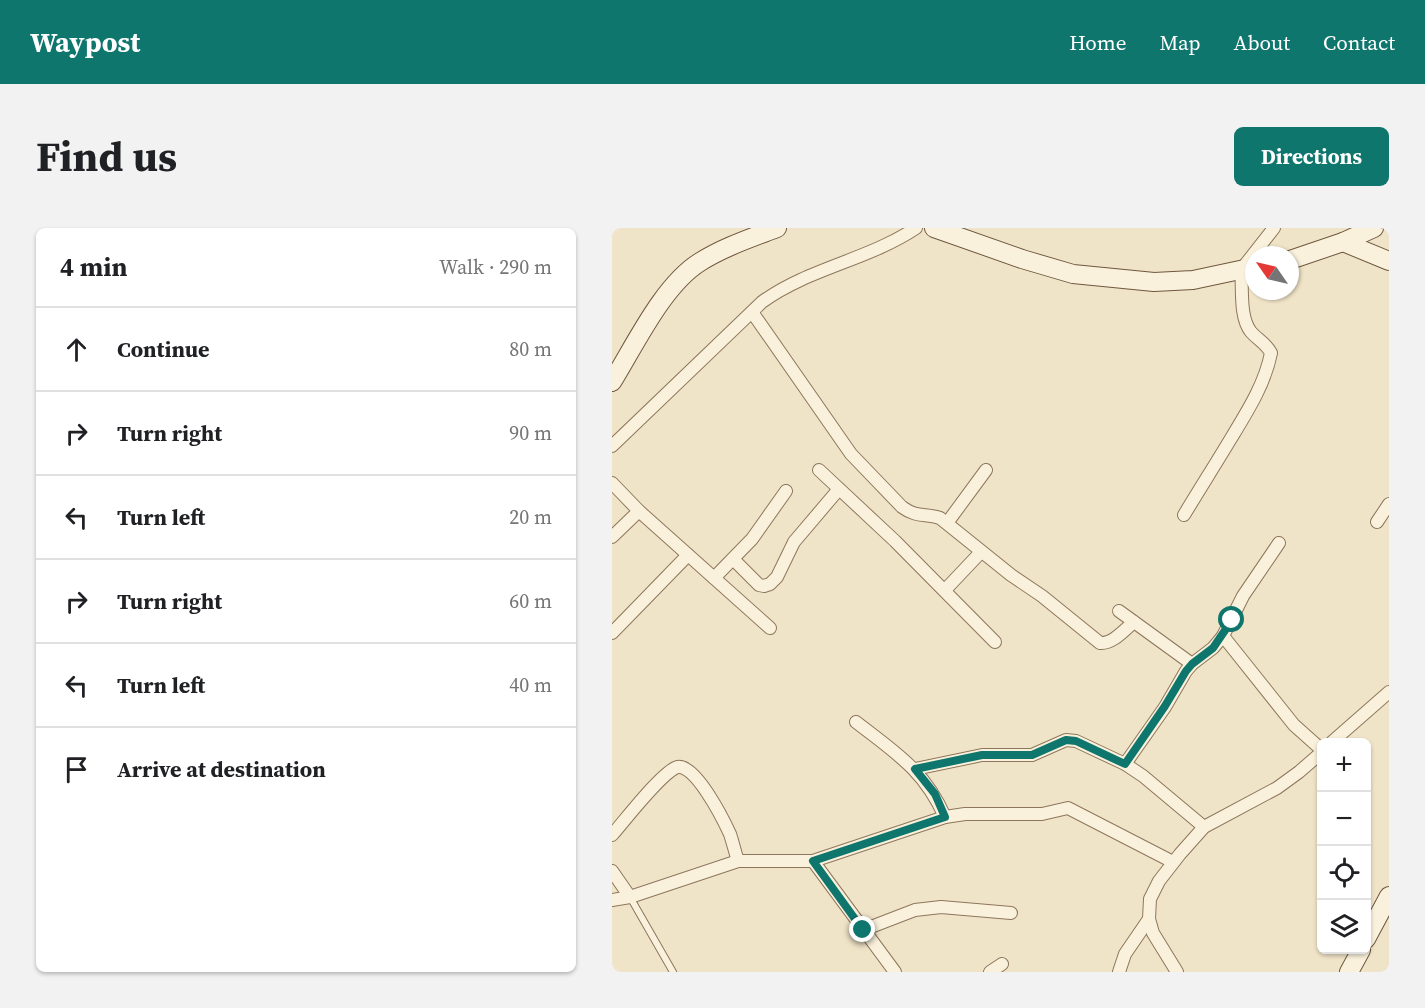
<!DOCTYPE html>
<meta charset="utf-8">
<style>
:root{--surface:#fff;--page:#f2f2f2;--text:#202124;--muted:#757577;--line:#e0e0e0;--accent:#0f766e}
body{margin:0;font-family:"Source Serif 4",serif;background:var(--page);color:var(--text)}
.controls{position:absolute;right:18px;bottom:18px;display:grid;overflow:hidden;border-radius:9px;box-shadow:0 2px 4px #0004}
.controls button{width:54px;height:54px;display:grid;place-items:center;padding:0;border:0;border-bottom:2px solid var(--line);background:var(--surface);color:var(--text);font:30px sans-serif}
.compass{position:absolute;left:633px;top:18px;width:54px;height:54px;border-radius:50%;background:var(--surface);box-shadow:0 2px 4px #0004;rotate:304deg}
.stop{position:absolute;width:18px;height:18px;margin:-14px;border:4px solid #0f766e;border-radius:50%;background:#fff}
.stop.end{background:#0f766e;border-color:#fff;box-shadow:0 2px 6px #0008}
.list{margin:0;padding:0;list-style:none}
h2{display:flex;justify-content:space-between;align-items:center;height:78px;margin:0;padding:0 24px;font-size:26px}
h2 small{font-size:20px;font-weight:400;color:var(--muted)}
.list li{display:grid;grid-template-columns:39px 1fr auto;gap:18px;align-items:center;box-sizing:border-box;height:84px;padding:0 24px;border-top:2px solid var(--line)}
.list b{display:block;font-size:22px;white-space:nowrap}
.list em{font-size:20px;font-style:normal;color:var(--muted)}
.icon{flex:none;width:33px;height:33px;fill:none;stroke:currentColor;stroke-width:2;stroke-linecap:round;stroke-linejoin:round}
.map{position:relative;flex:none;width:777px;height:744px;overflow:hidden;border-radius:9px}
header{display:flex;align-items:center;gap:36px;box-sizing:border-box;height:84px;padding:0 30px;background:var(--accent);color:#fff}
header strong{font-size:28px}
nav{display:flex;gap:33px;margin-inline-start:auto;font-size:21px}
.intro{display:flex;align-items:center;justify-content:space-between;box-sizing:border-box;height:144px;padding:0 36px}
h1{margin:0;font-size:42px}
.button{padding:15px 27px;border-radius:9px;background:var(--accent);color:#fff;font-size:21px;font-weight:700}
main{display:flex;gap:36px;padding:0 36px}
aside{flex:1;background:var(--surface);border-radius:9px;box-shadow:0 2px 4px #0004}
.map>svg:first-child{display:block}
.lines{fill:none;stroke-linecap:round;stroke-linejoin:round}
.lane-casing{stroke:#8d765c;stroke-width:8}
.street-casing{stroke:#8d765c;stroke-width:14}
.secondary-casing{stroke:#6f573f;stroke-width:20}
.lane{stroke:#faf1dc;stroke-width:6}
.street{stroke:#faf1dc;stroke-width:12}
.secondary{stroke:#faf1dc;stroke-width:18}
.route{stroke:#0f766e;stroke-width:8}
</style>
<header>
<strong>Waypost</strong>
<nav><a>Home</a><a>Map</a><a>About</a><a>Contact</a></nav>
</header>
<div class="intro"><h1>Find us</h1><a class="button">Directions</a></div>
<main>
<aside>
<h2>4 min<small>Walk · 290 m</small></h2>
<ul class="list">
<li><svg class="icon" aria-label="ahead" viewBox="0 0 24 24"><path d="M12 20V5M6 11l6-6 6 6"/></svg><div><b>Continue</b></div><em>80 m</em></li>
<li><svg class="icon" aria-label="right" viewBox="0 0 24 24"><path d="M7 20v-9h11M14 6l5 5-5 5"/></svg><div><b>Turn right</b></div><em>90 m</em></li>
<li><svg class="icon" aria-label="left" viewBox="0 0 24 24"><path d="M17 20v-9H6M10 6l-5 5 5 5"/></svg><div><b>Turn left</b></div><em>20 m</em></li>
<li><svg class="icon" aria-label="right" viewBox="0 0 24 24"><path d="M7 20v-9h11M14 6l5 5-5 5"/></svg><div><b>Turn right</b></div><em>60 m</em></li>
<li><svg class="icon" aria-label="left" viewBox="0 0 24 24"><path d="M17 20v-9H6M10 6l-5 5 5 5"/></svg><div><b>Turn left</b></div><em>40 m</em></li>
<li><svg class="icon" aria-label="arrive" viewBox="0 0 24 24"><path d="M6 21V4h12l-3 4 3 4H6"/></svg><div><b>Arrive at destination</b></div></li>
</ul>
</aside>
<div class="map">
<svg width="777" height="744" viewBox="0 0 777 744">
<rect width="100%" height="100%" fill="#f0e4c8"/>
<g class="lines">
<g class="lane-casing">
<polyline id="lane" points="18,669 61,744"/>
</g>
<g class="street-casing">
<g id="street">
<path d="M140 84 239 226 290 279C305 290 313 285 328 290L399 347 430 368 488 415C501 416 512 402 522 394"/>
<path d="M0 218 150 74C197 40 256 32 304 0"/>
<polyline points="207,242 283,313 383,414"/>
<polyline points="0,255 27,283 158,400"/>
<path d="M572 287C587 262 603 237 618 212 635 184 653 156 659 125 654 115 646 112 639 104 627 89 631 60 629 42L662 0"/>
<polyline points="765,294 777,276"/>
<polyline points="335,295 374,242"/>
<polyline points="0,309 27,283"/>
<polyline points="121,331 147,357 152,358 158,356 165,349 182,314 227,261"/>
<polyline points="102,350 140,311 174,263"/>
<polyline points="333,362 369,324"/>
<polyline points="507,383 580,436"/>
<polyline points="0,405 76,327"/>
<polyline points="611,408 682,497 710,522"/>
<path d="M244 494C284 525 312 542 333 589"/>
<polyline points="720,514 777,464"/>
<polyline points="513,536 553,479 574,443 580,436 601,420 611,408 631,368 667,315"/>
<polyline points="303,541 370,527 420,527 454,512 464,513 513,536 531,548 592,599"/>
<path d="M0 607C14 591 46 549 63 540 81 530 112 593 118 606 121 615 123 624 126 633"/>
<polyline points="201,633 283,744"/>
<polyline points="0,643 18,669"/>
<polyline points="0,672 18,669 126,633 201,633 333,589 353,586 430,586 456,580 561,634"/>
<polyline points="251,702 303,682 329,679 399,685"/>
<polyline points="378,744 390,736"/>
<polyline points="507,744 513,726 537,691"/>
<polyline points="565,744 541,705 537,691 538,671 547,653 568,626 592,599 665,560 687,544 710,524"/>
</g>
</g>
<g class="secondary-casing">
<g id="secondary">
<polyline points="322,0 410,31 461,46 542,54 581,52 642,39"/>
<polyline points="731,14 777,33"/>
<polyline points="678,32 731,14 762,0"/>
<path d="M0 154C23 117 51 57 88 34 112 19 139 10 165 0"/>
<polyline points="754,711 777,668"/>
<polyline points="737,744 749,722"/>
</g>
</g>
<use href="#lane" class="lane"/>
<use href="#street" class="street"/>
<use href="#secondary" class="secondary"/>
</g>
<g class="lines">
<polyline class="route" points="251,702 201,633 333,589 323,566 303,541 370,527 420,527 454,512 464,513 513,536 553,478 574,443 580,436 601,420 620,392"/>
</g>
</svg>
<div class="controls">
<button>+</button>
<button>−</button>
<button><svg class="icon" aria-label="locate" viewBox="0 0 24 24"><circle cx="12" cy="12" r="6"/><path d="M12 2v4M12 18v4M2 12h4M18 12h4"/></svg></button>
<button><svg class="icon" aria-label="layers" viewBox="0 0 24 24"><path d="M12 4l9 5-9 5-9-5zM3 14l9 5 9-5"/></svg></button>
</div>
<svg class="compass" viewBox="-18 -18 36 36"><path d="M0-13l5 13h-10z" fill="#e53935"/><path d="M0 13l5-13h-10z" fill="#757577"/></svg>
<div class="stop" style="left:620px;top:392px"></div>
<div class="stop end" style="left:251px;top:702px"></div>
</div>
</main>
